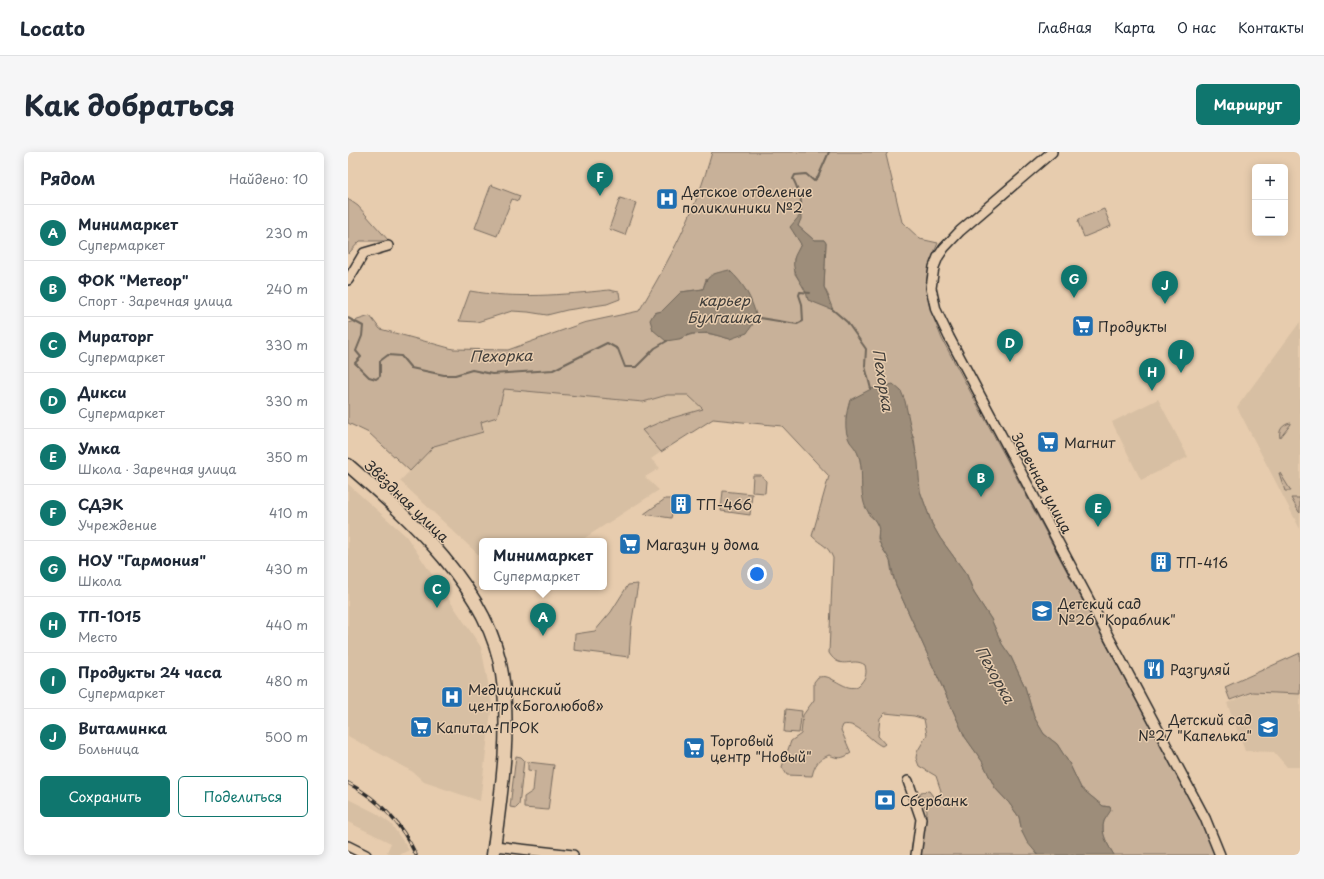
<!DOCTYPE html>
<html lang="ru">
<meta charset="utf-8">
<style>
:root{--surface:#fff;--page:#f6f6f7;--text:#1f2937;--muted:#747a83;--line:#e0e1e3;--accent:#0f766e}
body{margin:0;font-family:"Playpen Sans",sans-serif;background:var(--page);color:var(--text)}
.controls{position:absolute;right:12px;top:12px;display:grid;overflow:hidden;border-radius:6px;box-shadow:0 2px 10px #0003}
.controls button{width:36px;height:36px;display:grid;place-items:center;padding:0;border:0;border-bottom:1px solid var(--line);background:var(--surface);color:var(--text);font:20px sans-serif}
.you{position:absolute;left:409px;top:422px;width:14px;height:14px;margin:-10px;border:3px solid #fff;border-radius:50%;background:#1a73e8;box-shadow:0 0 0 6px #1a73e833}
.badge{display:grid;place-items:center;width:26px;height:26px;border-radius:50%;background:var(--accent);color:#fff;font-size:13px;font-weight:700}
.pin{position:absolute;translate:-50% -33px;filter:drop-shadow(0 1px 2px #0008)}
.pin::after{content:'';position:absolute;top:21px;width:14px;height:12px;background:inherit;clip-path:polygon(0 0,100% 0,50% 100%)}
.popup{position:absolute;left:131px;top:386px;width:128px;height:52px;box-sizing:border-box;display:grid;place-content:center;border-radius:6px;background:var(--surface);filter:drop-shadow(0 1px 3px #0005);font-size:13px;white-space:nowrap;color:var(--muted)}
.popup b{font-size:15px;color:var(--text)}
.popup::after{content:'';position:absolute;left:50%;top:100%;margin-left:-8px;border:8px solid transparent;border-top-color:var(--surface)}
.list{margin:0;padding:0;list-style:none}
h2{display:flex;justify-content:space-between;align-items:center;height:52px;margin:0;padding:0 16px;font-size:17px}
h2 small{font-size:13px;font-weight:400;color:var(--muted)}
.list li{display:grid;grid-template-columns:26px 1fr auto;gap:12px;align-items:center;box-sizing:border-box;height:56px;padding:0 16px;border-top:1px solid var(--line)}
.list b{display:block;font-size:15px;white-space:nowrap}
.list p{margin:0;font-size:13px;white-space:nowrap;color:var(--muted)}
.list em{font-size:13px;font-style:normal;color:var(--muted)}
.actions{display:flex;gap:8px;padding:12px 16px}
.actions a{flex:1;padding:9px 0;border:1px solid var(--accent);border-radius:6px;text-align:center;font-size:14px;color:var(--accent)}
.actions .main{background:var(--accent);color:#fff}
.map{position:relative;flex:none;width:952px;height:703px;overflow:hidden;border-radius:6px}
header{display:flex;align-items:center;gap:24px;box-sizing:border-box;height:56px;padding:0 20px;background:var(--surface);border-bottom:1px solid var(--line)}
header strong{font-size:19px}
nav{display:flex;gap:22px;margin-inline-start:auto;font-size:14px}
.intro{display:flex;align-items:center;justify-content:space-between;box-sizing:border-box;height:96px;padding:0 24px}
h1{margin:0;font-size:28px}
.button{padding:10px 18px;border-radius:6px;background:var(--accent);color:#fff;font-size:14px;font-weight:700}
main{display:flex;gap:24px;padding:0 24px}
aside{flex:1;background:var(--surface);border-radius:6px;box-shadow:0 2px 10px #0003}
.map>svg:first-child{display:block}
.built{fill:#d7bfa3}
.green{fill:#c8b199;stroke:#7a6e62;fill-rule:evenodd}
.water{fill:#9d8d7a;stroke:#6f665a}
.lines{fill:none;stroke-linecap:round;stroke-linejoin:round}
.stream{stroke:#6f665a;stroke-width:2}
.minor-casing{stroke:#2b2b2b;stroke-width:12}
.major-casing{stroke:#2b2b2b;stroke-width:15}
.minor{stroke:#e7ccae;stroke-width:9}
.major{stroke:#e7ccae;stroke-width:12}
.rail-casing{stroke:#2b2b2b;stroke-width:3.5}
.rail{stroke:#e7ccae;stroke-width:2;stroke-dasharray:6;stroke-linecap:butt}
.labels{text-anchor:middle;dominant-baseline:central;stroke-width:3;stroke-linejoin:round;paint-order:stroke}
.poi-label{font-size:14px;fill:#2b2b2b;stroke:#e7ccae;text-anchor:start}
.street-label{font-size:14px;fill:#2b2b2b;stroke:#e7ccae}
.water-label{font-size:15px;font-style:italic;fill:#423f3b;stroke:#e7ccae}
</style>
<header>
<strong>Locato</strong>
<nav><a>Главная</a><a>Карта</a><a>О нас</a><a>Контакты</a></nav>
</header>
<div class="intro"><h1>Как добраться</h1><a class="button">Маршрут</a></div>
<main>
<aside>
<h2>Рядом<small>Найдено: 10</small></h2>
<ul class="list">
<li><span class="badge">A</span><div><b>Минимаркет</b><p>Супермаркет</p></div><em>230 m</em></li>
<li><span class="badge">B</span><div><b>ФОК &quot;Метеор&quot;</b><p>Спорт · Заречная улица</p></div><em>240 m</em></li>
<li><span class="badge">C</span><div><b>Мираторг</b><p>Супермаркет</p></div><em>330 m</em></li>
<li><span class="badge">D</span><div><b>Дикси</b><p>Супермаркет</p></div><em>330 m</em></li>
<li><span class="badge">E</span><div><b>Умка</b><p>Школа · Заречная улица</p></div><em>350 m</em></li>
<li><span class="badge">F</span><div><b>СДЭК</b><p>Учреждение</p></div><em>410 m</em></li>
<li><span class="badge">G</span><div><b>НОУ &quot;Гармония&quot;</b><p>Школа</p></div><em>430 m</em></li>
<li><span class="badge">H</span><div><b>ТП-1015</b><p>Место</p></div><em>440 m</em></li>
<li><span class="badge">I</span><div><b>Продукты 24 часа</b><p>Супермаркет</p></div><em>480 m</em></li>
<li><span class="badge">J</span><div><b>Витаминка</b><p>Больница</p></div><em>500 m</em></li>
</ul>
<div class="actions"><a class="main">Сохранить</a><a>Поделиться</a></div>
</aside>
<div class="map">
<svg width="952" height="703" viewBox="0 0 952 703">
<rect width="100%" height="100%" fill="#e7ccae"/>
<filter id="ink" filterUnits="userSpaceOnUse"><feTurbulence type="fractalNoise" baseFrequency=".025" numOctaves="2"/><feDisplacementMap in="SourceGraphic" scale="8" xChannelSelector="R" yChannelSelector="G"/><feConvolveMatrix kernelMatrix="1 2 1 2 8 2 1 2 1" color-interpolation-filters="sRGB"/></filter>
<g filter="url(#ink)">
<g class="built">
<polygon points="952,170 952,377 889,255"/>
<polygon points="156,237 295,250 319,243 340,243 355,257 317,268 294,278 313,300 303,307 312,316 297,325 311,338 232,389 134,389 134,406 52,329 86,294 134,280 132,270 149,265"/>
<polygon points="810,247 840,305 793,328 764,270"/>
<polygon points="0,332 58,384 133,495 144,551 132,649 76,630 65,620 0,584"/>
<polygon points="913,538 952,539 952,615 939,615 926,600 897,599 879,551"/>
<polygon points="0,647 28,661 43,672 61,698 51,703 45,703 39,700 43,691 0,670"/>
</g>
<g class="green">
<path d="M364 0H540L538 3 554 70 572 87 590 91C571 134 577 145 594 187L852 667 868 703H766C760 693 752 682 756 669 758 664 761 662 762 655L755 654 733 636 721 611 709 592 696 582 686 565 677 535 663 505 654 492 643 467 626 441 619 423 592 386 584 372 572 339 566 286 535 235 523 237 498 263 499 281 502 289 508 296 512 308 514 321V336L521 363 527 368 531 376 530 387 534 396 542 408 544 422 548 433 617 585 634 609 647 636 661 651 671 665 674 680 690 703H573L579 659 572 644 573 640 581 639 587 647H592L593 639 588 624 571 614 568 606 569 600 579 583 576 567 566 564 537 561 532 566 530 584 537 592 534 594C522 589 510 569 495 573L493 578 503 601C494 607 491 607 481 603 470 608 467 612 464 624L439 623 434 615 443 589 453 582 455 563 466 548V530L470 525C473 525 476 524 479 525 489 528 504 543 513 531 518 525 519 521 517 513 504 504 493 520 481 501L485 406C479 392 474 394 464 384L481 324 434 274 365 267 313 300 294 278 317 268 355 257 340 243H319L295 250 156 237 149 265 133 270 135 280 86 294 62 319 21 281 0 271V171L22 164 32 177 105 197 160 198 235 171 291 159C322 107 348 59 364 0ZM453 62 450 74 466 88H476L478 91 476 135 481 145 459 140 447 122 446 107 453 92 446 81ZM358 127 409 166 406 170 382 187C362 181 351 178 331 187L306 161 314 159 333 140 355 137Z"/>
<polygon points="143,33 172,44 170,49 164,47 149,84 127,76"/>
<polygon points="272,46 288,51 277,83 261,77"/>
<polygon points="0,47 10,54 41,89 12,89 0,102"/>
<polygon points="756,57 763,74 736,85 730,70 731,67"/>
<path d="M261 138 271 140 272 147 259 152 219 158 199 163 180 160 164 159 129 170 111 169 122 139C167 147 215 143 261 138Z"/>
<path d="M943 271V272L932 286C930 278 935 272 943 271Z"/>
<polygon points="931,321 932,321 943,339 937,339"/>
<polygon points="405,323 413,323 418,329 417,341 404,340"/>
<polygon points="375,339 404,342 402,363 373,359"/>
<polygon points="943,346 952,346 952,361 951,360"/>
<polygon points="317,347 327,347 323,366 296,362"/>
<polygon points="290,432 283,474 281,505 226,498 227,482 247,479 263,460 280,433"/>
<polygon points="952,501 952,542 904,540 882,548 877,535"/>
<polygon points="438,557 454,559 451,581 436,580"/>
<polygon points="168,604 173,605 176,608 171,653 168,656 162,655"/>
<polygon points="180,610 206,613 200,658 176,656 176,645 185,639 187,619 180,618"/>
</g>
<g class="water">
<path d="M453 62V67L450 74 466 88H476L478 91 476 135 485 158 460 148C458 133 443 124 446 107 447 102 451 97 453 92L442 75Z"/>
<path d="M381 118C397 133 403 145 409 166L399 181 382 187 360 181 343 182 331 187 318 189 305 178 302 168 306 161 314 159 333 140 355 137C360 121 365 122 381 118Z"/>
<path d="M545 232 553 239 557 249 570 310 572 339 584 372 592 386 619 423 626 441 643 467 654 492 663 505 677 535 686 565 696 582 709 592 721 611 733 636 755 654 762 655 763 658C761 662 758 665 756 669 752 681 760 693 766 703H690L679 690 674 680 671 665 661 651 647 636 634 609 617 585 548 433C545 425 544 412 541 407 538 400 533 396 531 389 529 384 532 378 530 374 526 365 518 360 516 351 512 337 515 322 512 308 510 300 507 296 502 290 495 278 498 261 502 248L523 237Z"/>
</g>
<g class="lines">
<g class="stream">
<path d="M453 63C452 58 453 57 453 53 454 48 448 32 445 27L447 23 458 22 466 29 470 25 481 0"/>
<polyline points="484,157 499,170 518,197 517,214 523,237"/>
<polyline points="406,165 449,172 455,169 454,152 451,143 452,140 462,141"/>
<polyline points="0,166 15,174 14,184 8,199 13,205 7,211 21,225 28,227 32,224 32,209 40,203 53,204 63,216 96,223 107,223 124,218 144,222 205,218 259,191 270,197 277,215 288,215 307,196 319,189"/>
</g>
<g class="minor-casing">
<g id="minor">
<polyline points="704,0 612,79 596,96 590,105 586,115 583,136 588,158 601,185 857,666 872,703"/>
<polyline points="0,128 16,101 40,94"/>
<polyline points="560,629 573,667 568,703"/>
<polyline points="0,694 18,703"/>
<polyline points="147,694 225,703"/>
</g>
</g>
<g class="major-casing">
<path id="major" d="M0 313C61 366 142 437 154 522 163 582 153 643 145 703"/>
</g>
<use href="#minor" class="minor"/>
<use href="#major" class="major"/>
<g class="rail-casing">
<path id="rail" d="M0 631C30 647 54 672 68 703"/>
</g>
<use href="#rail" class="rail"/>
</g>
</g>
<defs>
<g id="hospital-square" transform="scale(1.15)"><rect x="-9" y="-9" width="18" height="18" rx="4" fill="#1f6fb2" stroke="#e7ccae"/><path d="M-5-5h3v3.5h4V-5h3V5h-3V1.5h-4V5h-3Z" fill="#fff"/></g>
<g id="supermarket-square" transform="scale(1.15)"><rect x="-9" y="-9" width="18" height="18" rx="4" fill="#1f6fb2" stroke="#e7ccae"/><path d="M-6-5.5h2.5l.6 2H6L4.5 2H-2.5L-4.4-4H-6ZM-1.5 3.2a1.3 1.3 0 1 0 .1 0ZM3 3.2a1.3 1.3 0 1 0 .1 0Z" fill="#fff"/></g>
<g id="building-square" transform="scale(1.15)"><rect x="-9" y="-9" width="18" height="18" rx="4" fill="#1f6fb2" stroke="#e7ccae"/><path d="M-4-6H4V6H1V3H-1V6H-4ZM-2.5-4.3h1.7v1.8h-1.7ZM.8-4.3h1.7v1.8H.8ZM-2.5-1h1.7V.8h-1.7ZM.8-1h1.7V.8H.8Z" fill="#fff"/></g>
<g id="school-square" transform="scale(1.15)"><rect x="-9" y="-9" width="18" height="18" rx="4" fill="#1f6fb2" stroke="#e7ccae"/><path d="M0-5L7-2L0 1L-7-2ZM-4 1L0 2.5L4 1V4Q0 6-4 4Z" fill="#fff"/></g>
<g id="restaurant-square" transform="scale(1.15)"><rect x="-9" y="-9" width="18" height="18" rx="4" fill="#1f6fb2" stroke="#e7ccae"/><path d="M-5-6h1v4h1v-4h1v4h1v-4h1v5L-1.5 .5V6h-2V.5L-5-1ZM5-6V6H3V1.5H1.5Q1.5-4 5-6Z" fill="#fff"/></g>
<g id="bank-square" transform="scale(1.15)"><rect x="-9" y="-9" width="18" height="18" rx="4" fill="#1f6fb2" stroke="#e7ccae"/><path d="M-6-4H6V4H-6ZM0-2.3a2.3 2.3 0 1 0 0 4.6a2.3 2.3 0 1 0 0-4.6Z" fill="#fff"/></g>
</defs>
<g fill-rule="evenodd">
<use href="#hospital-square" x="319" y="47"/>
<use href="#supermarket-square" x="735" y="174"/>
<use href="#supermarket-square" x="700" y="290"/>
<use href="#building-square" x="333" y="352"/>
<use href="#supermarket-square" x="282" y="392"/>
<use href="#building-square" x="813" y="410"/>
<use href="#school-square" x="694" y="459"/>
<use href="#restaurant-square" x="806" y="517"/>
<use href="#hospital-square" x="104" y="545"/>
<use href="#supermarket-square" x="73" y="575"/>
<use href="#school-square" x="920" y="575"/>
<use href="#supermarket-square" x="346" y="596"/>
<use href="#bank-square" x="537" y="648"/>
</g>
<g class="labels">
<g class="poi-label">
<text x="334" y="39">Детское отделение<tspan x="334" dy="16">поликлиники №2</tspan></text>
<text x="750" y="174">Продукты</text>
<text x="716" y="290">Магнит</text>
<text x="348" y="352">ТП-466</text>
<text x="298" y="392">Магазин у дома</text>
<text x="828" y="410">ТП-416</text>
<text x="710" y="451">Детский сад<tspan x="710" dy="16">№26 "Кораблик"</tspan></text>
<text x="822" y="517">Разгуляй</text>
<text x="120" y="537">Медицинский<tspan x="120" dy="16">центр «Боголюбов»</tspan></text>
<text x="904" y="567" text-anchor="end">Детский сад<tspan x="904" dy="16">№27 "Капелька"</tspan></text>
<text x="88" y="575">Капитал-ПРОК</text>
<text x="362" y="588">Торговый<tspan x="362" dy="16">центр "Новый"</tspan></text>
<text x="552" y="648">Сбербанк</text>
</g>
<g class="street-label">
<text transform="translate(694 331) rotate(62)">Заречная улица</text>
<text transform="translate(59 349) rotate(44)">Звёздная улица</text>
</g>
<g class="water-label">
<text x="376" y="147">карьер<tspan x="376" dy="17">Булгашка</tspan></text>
<text transform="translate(153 203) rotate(-1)">Пехорка</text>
<text transform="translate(536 228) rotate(81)">Пехорка</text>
<text transform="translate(648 522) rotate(61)">Пехорка</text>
</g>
</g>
</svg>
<div class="controls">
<button>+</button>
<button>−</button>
</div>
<div class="you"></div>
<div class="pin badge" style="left:195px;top:484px">A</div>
<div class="popup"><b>Минимаркет</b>Супермаркет</div>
<div class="pin badge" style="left:633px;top:345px">B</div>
<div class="pin badge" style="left:89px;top:456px">C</div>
<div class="pin badge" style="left:662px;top:210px">D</div>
<div class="pin badge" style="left:750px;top:375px">E</div>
<div class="pin badge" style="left:252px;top:44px">F</div>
<div class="pin badge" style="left:726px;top:146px">G</div>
<div class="pin badge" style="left:804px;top:239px">H</div>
<div class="pin badge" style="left:833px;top:221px">I</div>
<div class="pin badge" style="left:817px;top:152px">J</div>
</div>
</main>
